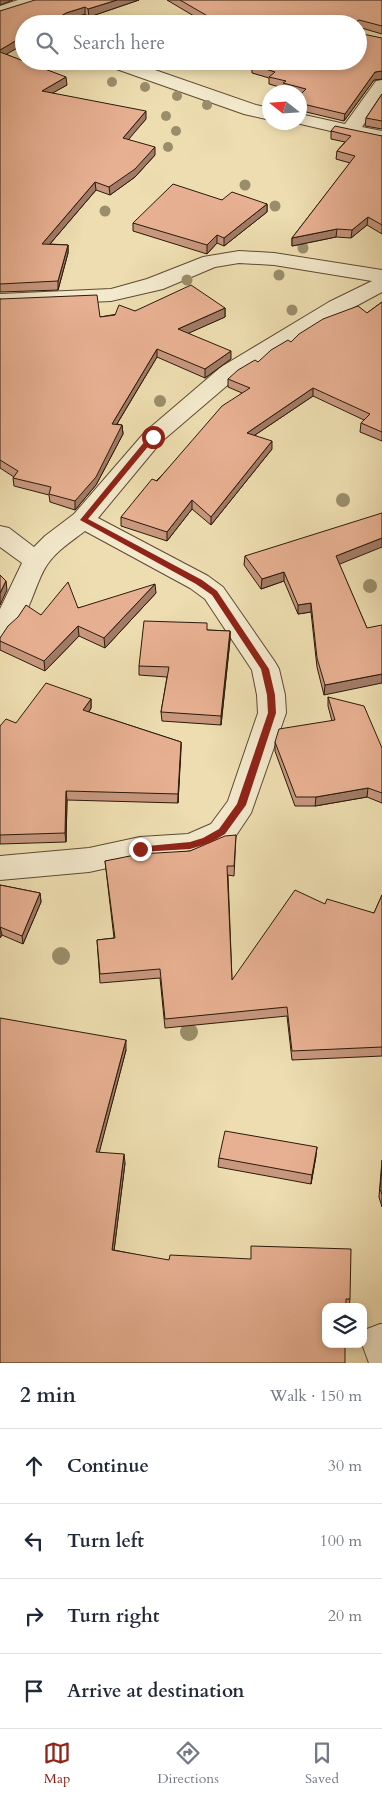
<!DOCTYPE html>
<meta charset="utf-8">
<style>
:root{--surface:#fff;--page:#f2f2f3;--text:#1f2937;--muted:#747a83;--line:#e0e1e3;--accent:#8f2418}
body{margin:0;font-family:Cardo,serif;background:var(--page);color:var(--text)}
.controls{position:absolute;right:15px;bottom:15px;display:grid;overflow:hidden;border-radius:10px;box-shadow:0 2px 8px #0003}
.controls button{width:45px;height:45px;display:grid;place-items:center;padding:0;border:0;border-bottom:1px solid var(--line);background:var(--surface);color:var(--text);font:25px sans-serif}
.compass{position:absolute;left:262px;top:85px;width:45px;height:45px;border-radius:50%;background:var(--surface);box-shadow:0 2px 8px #0003;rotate:287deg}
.stop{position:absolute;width:15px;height:15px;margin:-11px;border:4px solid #8f2418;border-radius:50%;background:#fff}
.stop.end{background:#8f2418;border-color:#fff;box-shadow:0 1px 5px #0008}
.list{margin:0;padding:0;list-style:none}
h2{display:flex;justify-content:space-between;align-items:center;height:65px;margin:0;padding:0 20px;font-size:21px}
h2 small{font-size:16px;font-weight:400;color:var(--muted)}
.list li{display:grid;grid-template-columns:32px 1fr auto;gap:15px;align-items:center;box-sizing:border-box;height:75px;padding:0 20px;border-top:1px solid var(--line)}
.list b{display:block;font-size:19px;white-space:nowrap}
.list em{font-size:16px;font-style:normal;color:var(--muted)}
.icon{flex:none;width:28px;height:28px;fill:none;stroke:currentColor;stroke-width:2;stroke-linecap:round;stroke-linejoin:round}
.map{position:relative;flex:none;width:382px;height:1363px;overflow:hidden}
.search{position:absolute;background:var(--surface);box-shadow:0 2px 8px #0003;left:15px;right:15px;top:15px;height:55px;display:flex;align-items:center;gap:12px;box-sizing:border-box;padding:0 18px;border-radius:28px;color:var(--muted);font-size:19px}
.sheet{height:365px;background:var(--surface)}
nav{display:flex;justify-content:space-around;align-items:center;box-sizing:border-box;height:70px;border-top:1px solid var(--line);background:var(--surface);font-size:14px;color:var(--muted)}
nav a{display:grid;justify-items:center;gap:2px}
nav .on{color:var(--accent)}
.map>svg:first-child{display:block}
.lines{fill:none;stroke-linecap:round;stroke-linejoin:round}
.minor-casing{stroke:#5c4b33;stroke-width:2}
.minor{fill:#f3e9cc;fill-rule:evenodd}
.tree{fill:#9a8d6a}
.wall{fill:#c7977e;stroke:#2b1a09}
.shaded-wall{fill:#a27b66;stroke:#2b1a09}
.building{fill:#e7b092;stroke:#2b1a09}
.route{fill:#8f2418}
</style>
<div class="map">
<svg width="382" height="1363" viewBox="0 0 382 1363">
<rect width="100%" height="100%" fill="#edddb0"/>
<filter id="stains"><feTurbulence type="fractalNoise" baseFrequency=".004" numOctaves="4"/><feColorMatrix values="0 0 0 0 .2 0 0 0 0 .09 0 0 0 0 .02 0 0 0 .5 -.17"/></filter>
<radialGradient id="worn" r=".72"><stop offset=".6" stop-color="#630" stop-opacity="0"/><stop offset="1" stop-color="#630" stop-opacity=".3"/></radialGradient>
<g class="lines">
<g class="minor-casing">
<g id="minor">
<polygon points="18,0 42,0 40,4 0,17 0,6"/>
<polygon points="102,61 129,61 256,105 270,108 270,120 244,114 105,65"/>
<polygon points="382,80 382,98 362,127 382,131 382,143 292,122 300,122 300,114 345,124 376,81"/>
<path d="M239 251 274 253 382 270V292L345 312 237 377 161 442 98 518 208 576 223 587 275 662 279 669 285 695 286 713 251 813 233 840 190 858 140 861 89 872 0 880V856L89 848 140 837 188 834 211 824 228 801 258 713 257 695 252 670 205 599 190 588 85 531C72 541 56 551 47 565 32 587 29 629 0 637V609L22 563 0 547V526L9 528 34 547 45 536 74 514 145 432 221 367 329 302 372 281 274 265 239 263 215 267 163 289 111 301 0 306V294L111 289 147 279 203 257Z"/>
<polygon points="380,1324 382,1324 382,1363 369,1363 362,1344 363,1344 363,1337 367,1329"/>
</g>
</g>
<use href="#minor" class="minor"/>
</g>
<g class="tree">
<circle cx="112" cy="82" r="5"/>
<circle cx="145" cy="87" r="5"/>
<circle cx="177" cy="96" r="5"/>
<circle cx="207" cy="105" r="5"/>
<circle cx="166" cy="116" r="5"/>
<circle cx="176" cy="131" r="5"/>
<circle cx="168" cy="147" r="5"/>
<circle cx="245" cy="185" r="5.5"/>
<circle cx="275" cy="206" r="5.5"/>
<circle cx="105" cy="211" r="5.5"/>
<circle cx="303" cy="248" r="5.5"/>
<circle cx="279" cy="275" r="5.5"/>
<circle cx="187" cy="280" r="5.5"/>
<circle cx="292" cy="310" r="5.5"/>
<circle cx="160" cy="401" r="6"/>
<circle cx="343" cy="500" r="7"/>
<circle cx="370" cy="586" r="7"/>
<circle cx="61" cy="956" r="9"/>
<circle cx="189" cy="1032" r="9"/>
</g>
<g class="wall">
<polygon points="139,0 89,17 85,14 66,21 6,54 67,85 52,93 146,119 128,139 155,155 135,177 110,195 96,190 50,244 68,245 68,253 58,290 0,292 0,11"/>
<polygon points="167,0 382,0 382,34 358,27 358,24 204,22"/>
<polygon points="382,38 382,79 374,80 344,121 302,111 302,109 300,109 300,92 289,92 283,91 283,88 269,84 269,78 252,73 252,70 225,61 358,61"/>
<polygon points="382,94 382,129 365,126 366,118"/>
<polygon points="331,131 382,136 382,234 367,225 351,238 336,237 292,246 292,238 350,163 336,159 337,151 345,142 331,139"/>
<polygon points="222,200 267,204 267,212 224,246 217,243 207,254 133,231 133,223"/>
<polygon points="0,299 100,317 135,311 225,308 225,317 188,333 231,359 205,378 157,357 117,424 122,425 123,434 96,485 75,510 50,502 49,495 14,486 13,478 14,477 0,468"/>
<polygon points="382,302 382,441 360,432 361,423 364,420 313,396 255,435 272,449 211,525 192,509 167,541 121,526 121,517 242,393 228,387 228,379 258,362 291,342 367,313"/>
<polygon points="245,556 339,564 367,628 324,695 317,667 311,612 298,614 284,581 261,589 244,565"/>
<polygon points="156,593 105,648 79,636 45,671 0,650 0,638 41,615"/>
<polygon points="207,630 230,631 230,640 221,725 162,721 161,712 167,677 139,675 139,666"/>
<polygon points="328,697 382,748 382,803 367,797 315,806 295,806 275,751 275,742 332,721 328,706"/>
<polygon points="91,699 91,708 89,712 181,742 178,803 67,800 66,842 0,844 0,726 16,723"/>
<polygon points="236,835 234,876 228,875 232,980 325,904 374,913 382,895 382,1056 292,1060 287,1016 165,1028 160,978 100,983 97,940 114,938 105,861 190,851"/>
<polygon points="0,885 40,893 41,902 23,944 2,935 0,938"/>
<polygon points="126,1050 99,1152 125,1163 114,1250 350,1299 349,1307 326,1307 0,1363"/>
<polygon points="316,1156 311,1184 218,1167 219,1158"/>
<polygon points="382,1160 382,1207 379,1197"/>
</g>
<g class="shaded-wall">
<polygon points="0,0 13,0 0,5"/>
<polygon points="117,0 139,0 89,17 88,9"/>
<polygon points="85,7 85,14 66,21 61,24 47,24 66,13"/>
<polygon points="24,36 24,44 0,58 0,50"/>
<polygon points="382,71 382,79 374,80 344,121 345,114 375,72"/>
<polygon points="66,77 67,85 42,99 42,91"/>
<polygon points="146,111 146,119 123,146 123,138"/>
<polygon points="155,147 155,155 135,177 110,195 109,187"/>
<polygon points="95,182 96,190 43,252 42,244"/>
<polygon points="267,204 267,212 224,246 224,238"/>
<polygon points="368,217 367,225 351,238 352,230"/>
<polygon points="337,229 336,237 292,246 292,238"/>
<polygon points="217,235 217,243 207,254 207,245"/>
<polygon points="68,245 68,253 58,290 58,281"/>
<polygon points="225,308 225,317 178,338 178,329"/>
<polygon points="157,349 157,357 112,432 112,424"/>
<polygon points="231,351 231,359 205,378 205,369"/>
<polygon points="313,388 313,396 246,441 247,433"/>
<polygon points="122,425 123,434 96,485 75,510 75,501"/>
<polygon points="272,441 272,449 211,525 211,517"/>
<polygon points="192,500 192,509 167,541 167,532"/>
<polygon points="382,538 382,547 335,566 336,556"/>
<polygon points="284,572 284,581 261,589 262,579"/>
<polygon points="6,581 7,590 0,605 0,593"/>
<polygon points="155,584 156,593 105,648 104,638"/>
<polygon points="311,603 311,612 298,614 298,605"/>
<polygon points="78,626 79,636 45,671 44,661"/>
<polygon points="230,631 230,640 221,725 221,716"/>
<polygon points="382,674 382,683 324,695 325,685"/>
<polygon points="91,699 91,708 84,719 83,710"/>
<polygon points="181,742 181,751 178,803 178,794"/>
<polygon points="368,788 367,797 315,806 316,797"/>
<polygon points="66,791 67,800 66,842 65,833"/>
<polygon points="40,893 41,902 23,944 22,936"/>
<polygon points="0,927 2,935 0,938"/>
<polygon points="126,1040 126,1050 97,1161 96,1152"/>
<polygon points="317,1147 316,1156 311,1184 312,1175"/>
<polygon points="124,1154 125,1163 113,1259 112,1250"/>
</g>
<g class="building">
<polygon points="35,0 117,0 88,9 85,7 66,13 47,24 24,24 24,36 0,50 0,11"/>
<polygon points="180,0 382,0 382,26 359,20 357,21 357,24 202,24 211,18"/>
<polygon points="358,33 382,38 382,71 375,72 345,114 303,104 305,102 300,101 300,95 306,89 283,83 286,81 269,77 275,72 253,65 256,63 251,61 358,61"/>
<polygon points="0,52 66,77 42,91 146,111 123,138 155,147 135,169 109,187 95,182 42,244 68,245 58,281 0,284"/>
<polygon points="382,94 382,121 366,118"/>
<polygon points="335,126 382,136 382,225 368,217 352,230 337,229 292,238 355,156 337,151 351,136 331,131"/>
<polygon points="173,184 222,200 232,192 267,204 224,238 217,235 207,245 133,223"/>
<polygon points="191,285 225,308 178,329 231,351 205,369 157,349 112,424 122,425 96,477 75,501 49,494 51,487 13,478 18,471 0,460 0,299 97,295 100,317 115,315 119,305 135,311"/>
<polygon points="382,302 382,432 361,423 370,414 313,388 247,433 272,441 211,517 192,500 167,532 121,517 152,479 157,481 222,406 250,388 228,379 238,370 255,360 258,362 271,350 288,340 291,342 299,334 323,319 358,306 367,313"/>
<polygon points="382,513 382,538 336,556 367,628 382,625 382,674 325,685 317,658 311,603 298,605 284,572 262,579 245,556"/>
<polygon points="0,575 6,581 0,593"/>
<polygon points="68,582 78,608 155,584 104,638 78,626 44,661 0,641 0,638 8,626 18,617 26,605 41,615"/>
<polygon points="144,621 207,623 207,630 230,631 221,716 161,712 169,667 139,666"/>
<polygon points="46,683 91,699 83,710 181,742 178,794 66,791 65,833 0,835 0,726 6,719 16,723"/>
<polygon points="328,697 364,706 382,748 382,793 368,788 316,797 296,797 275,742 279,729 335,720"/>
<polygon points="236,835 234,866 227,866 232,980 295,890 325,904 327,899 374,913 382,895 382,1047 292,1051 287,1007 165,1019 160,969 100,974 97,940 115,938 105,861 140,854 190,851 225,836"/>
<polygon points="0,885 40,893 22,936 0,927 0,928"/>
<polygon points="0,1018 126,1040 96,1152 124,1154 112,1250 169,1260 170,1255 251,1259 251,1246 351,1249 350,1299 346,1299 346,1307 326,1307 326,1344 345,1344 345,1363 0,1363"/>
<polygon points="225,1131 317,1147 312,1175 219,1158"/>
<polygon points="382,1167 382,1194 380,1189"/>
</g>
<polygon class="route" points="150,435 156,437 88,519 202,580 217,591 269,669 275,695 276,713 246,805 225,834 210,843 190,849 140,852 135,849 137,847 190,842 203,838 219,829 237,804 268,713 267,695 261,669 212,595 196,584 80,520"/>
<rect width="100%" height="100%" filter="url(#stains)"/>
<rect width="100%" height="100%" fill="url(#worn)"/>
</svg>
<div class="controls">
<button><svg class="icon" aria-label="layers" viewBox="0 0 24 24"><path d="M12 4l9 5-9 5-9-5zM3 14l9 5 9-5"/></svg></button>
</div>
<svg class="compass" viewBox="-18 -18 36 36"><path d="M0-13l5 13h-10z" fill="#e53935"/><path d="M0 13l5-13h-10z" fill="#747a83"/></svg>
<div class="stop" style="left:153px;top:437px"></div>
<div class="stop end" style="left:140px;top:849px"></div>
<div class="search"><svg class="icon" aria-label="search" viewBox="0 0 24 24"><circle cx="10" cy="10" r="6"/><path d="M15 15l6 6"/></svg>Search here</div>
</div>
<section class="sheet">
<h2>2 min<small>Walk · 150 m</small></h2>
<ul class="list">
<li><svg class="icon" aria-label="ahead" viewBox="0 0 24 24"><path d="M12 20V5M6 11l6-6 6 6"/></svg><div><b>Continue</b></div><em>30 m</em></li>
<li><svg class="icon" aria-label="left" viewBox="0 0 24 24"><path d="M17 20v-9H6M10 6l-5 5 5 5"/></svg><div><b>Turn left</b></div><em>100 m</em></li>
<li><svg class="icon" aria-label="right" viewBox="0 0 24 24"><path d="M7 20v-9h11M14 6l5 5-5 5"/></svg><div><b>Turn right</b></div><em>20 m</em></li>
<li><svg class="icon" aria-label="arrive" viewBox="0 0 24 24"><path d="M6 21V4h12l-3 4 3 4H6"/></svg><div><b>Arrive at destination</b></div></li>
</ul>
</section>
<nav>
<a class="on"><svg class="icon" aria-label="map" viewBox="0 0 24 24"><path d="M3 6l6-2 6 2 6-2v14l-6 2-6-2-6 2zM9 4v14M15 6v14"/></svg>Map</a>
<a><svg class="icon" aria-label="directions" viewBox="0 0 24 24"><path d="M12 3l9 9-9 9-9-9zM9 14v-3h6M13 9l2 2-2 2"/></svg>Directions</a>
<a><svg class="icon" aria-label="saved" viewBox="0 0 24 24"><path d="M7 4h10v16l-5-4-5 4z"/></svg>Saved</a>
</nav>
